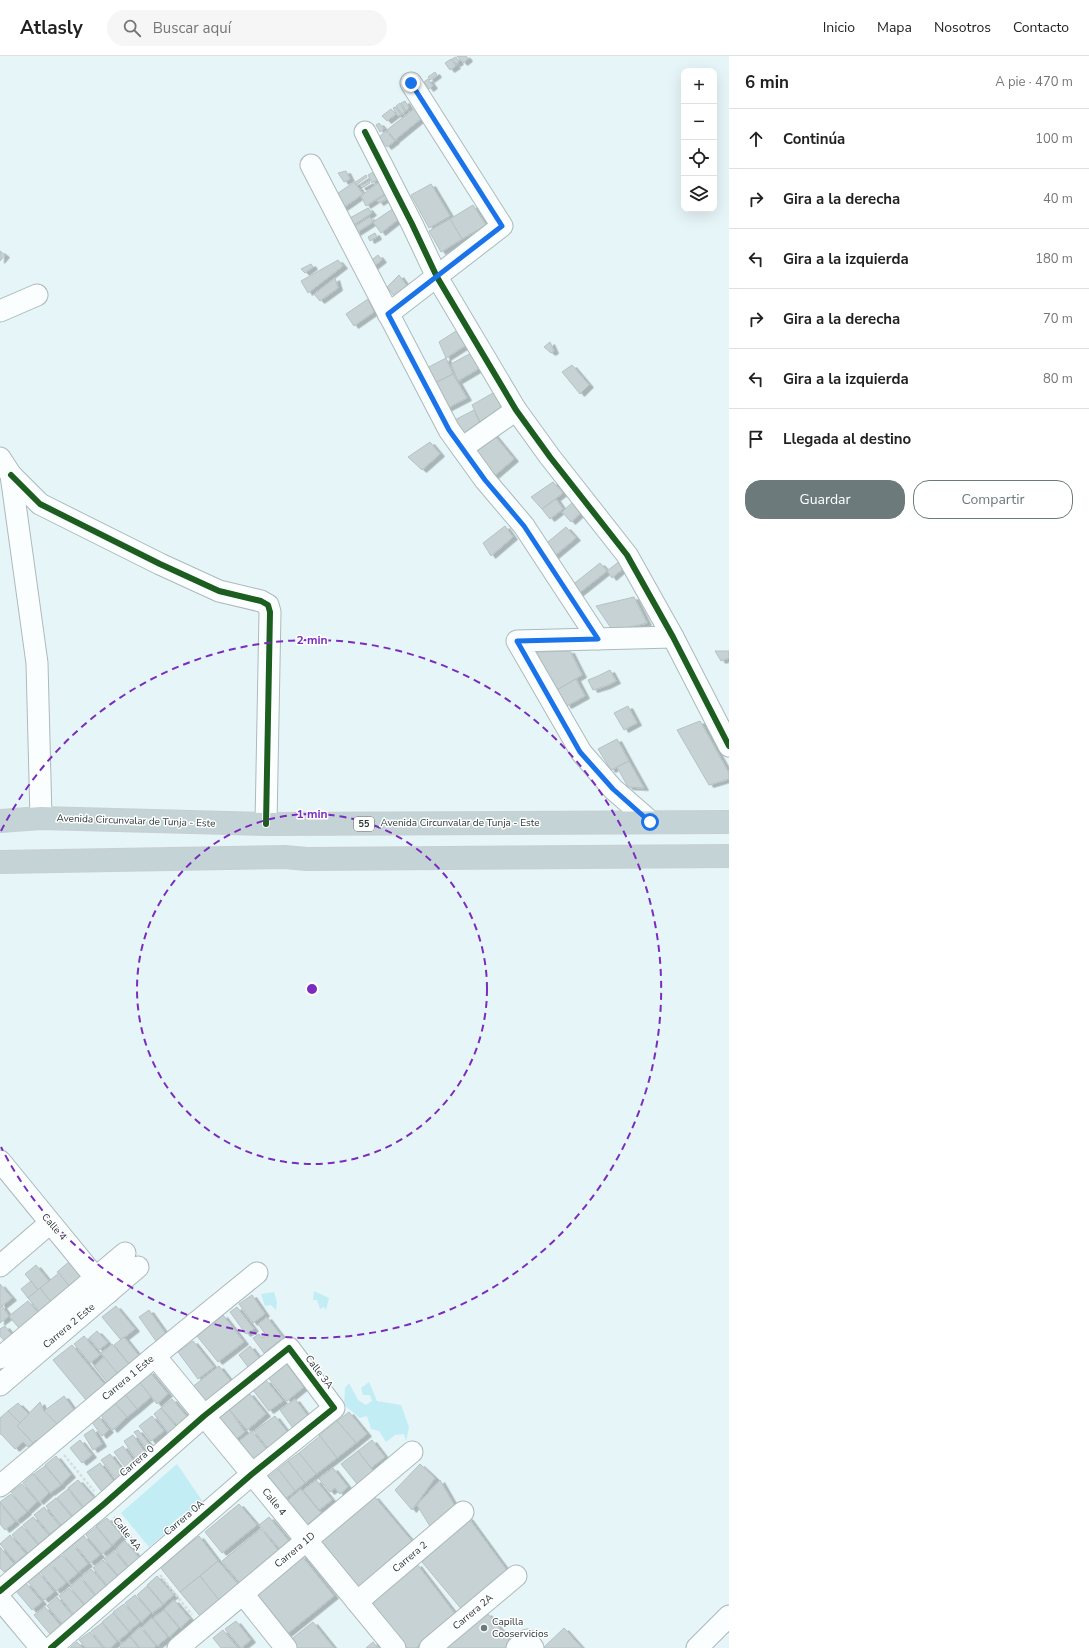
<!DOCTYPE html>
<html lang="es">
<meta charset="utf-8">
<style>
:root{--surface:#fff;--page:#f6f6f6;--text:#222;--muted:#767676;--line:#e0e0e0;--accent:#6d7a7b}
body{margin:0;font-family:"Nunito Sans",sans-serif;background:var(--page);color:var(--text)}
.controls{position:absolute;right:12px;top:12px;display:grid;overflow:hidden;border-radius:8px;box-shadow:0 4px 16px #0002}
.controls button{width:36px;height:36px;display:grid;place-items:center;padding:0;border:0;border-bottom:1px solid var(--line);background:var(--surface);color:var(--text);font:20px sans-serif}
.stop{position:absolute;width:12px;height:12px;margin:-9px;border:3px solid #1a73e8;border-radius:50%;background:#fff}
.stop.end{background:#1a73e8;border-color:#fff;box-shadow:0 1px 4px #0008}
.list{margin:0;padding:0;list-style:none}
h2{display:flex;justify-content:space-between;align-items:center;height:52px;margin:0;padding:0 16px;font-size:17px}
h2 small{font-size:13px;font-weight:400;color:var(--muted)}
.list li{display:grid;grid-template-columns:26px 1fr auto;gap:12px;align-items:center;box-sizing:border-box;height:60px;padding:0 16px;border-top:1px solid var(--line)}
.list b{display:block;font-size:15px;white-space:nowrap}
.list em{font-size:13px;font-style:normal;color:var(--muted)}
.actions{display:flex;gap:8px;padding:12px 16px}
.actions a{flex:1;padding:9px 0;border:1px solid var(--accent);border-radius:16px;text-align:center;font-size:14px;color:var(--accent)}
.actions .main{background:var(--accent);color:#fff}
.icon{flex:none;width:22px;height:22px;fill:none;stroke:currentColor;stroke-width:2;stroke-linecap:round;stroke-linejoin:round}
.map{position:relative;flex:none;width:729px;height:1592px;overflow:hidden}
header{display:flex;align-items:center;gap:24px;box-sizing:border-box;height:56px;padding:0 20px;background:var(--surface);border-bottom:1px solid var(--line)}
header strong{font-size:19px}
nav{display:flex;gap:22px;margin-inline-start:auto;font-size:14px}
.search{width:280px;height:36px;background:var(--page);display:flex;align-items:center;gap:10px;box-sizing:border-box;padding:0 14px;border-radius:22px;color:var(--muted);font-size:15px}
main{display:flex}
aside{flex:1;background:var(--surface)}
.map>svg:first-child{display:block}
.green{fill:#c3edf4}
.building{fill:#c6d2d4;stroke:#b6c1c3;filter:url(#shadow)}
.lines{fill:none;stroke-linecap:round;stroke-linejoin:round}
.minor-casing{stroke:#adb9bc;stroke-width:23}
.highway-casing{stroke:#c8cfd1;stroke-width:24}
.path{stroke:#d7dcdc;stroke-width:2.5;stroke-dasharray:3 2;stroke-linecap:butt}
.minor{stroke:#fbfefe;stroke-width:21}
.highway{stroke:#c4d3d5;stroke-width:22}
.cycleway-casing{stroke:#fff;stroke-width:8}
.cycleway{stroke:#1b5e20;stroke-width:6}
.route{stroke:#1a73e8;stroke-width:5}
.ring{fill:none;stroke:#7b2cbf;stroke-width:2;stroke-dasharray:7 5}
.poi-dot{fill:#6d7a7b;stroke:#fff;stroke-width:1.5}
.labels{text-anchor:middle;dominant-baseline:central;stroke-width:3;stroke-linejoin:round;paint-order:stroke}
.shield{fill:#fff;stroke:#6b7374;stroke-width:1}
.shield-label{font-size:9px;font-weight:bold;fill:#2c3738}
.street-label{font-size:10px;fill:#2c3738;stroke:#fff}
.poi-label{font-size:10px;fill:#2c3738;stroke:#fff;text-anchor:start}
.centre{fill:#7b2cbf;stroke:#fff;stroke-width:2}
.ring-label{font-size:12px;text-anchor:middle;font-weight:bold;fill:#7b2cbf;stroke:#fff;stroke-width:3;stroke-linejoin:round;paint-order:stroke}
</style>
<header>
<strong>Atlasly</strong>
<div class="search"><svg class="icon" aria-label="search" viewBox="0 0 24 24"><circle cx="10" cy="10" r="6"/><path d="M15 15l6 6"/></svg>Buscar aquí</div>
<nav><a>Inicio</a><a>Mapa</a><a>Nosotros</a><a>Contacto</a></nav>
</header>
<main>
<div class="map">
<svg width="729" height="1592" viewBox="0 0 729 1592">
<defs>
<filter id="shadow"><feDropShadow dx="4.5" dy="2.5" stdDeviation="0" flood-color="#0004"/></filter>
</defs>
<rect width="100%" height="100%" fill="#e6f5f8"/>
<g class="green">
<polygon points="314,1235 329,1242 326,1254 324,1251 320,1253 317,1244 313,1244"/>
<polygon points="274,1236 277,1246 276,1254 271,1249 265,1250 261,1238"/>
<polygon points="369,1326 377,1345 401,1349 409,1371 406,1385 404,1378 395,1379 386,1386 379,1375 371,1373 367,1360 360,1362 344,1349 345,1332 349,1327 358,1344 366,1349 372,1345 370,1339 363,1339 361,1332"/>
<polygon points="177,1408 203,1446 149,1491 121,1457"/>
</g>
<g class="building">
<polygon points="457,0 466,0 468,3 463,7"/>
<polygon points="456,1 459,6 456,8 452,3"/>
<polygon points="451,3 456,10 450,14 445,7"/>
<polygon points="435,16 437,19 430,24 428,21"/>
<polygon points="428,23 433,30 429,33 424,26"/>
<polygon points="405,45 409,52 406,55 401,47"/>
<polygon points="400,47 405,56 402,58 396,50"/>
<polygon points="420,48 428,57 395,84 387,74"/>
<polygon points="396,51 401,59 398,60 393,52"/>
<polygon points="391,53 396,58 387,65 382,60"/>
<polygon points="379,67 384,73 380,76 376,69"/>
<polygon points="386,75 395,85 387,91 379,81"/>
<polygon points="346,115 350,123 344,126 338,117"/>
<polygon points="375,115 378,123 372,127 368,119"/>
<polygon points="366,119 367,121 356,129 354,127"/>
<polygon points="382,124 389,135 366,150 361,140"/>
<polygon points="369,125 370,127 362,132 360,130"/>
<polygon points="354,126 363,138 343,152 334,140"/>
<polygon points="431,128 450,160 429,172 411,139"/>
<polygon points="388,138 389,141 379,147 377,144"/>
<polygon points="473,149 486,169 462,183 450,163"/>
<polygon points="368,152 372,157 352,170 348,163"/>
<polygon points="394,152 400,162 381,177 373,166"/>
<polygon points="370,161 373,166 356,177 354,171"/>
<polygon points="450,163 462,183 441,196 429,175"/>
<polygon points="375,177 377,181 370,185 368,181"/>
<polygon points="0,195 5,199 0,205"/>
<polygon points="378,199 382,204 373,211 369,206"/>
<polygon points="338,204 343,210 308,237 301,225"/>
<polygon points="311,208 313,211 305,217 301,213"/>
<polygon points="399,219 407,230 394,240 387,231"/>
<polygon points="335,222 338,232 320,245 314,238"/>
<polygon points="368,243 374,256 354,270 346,258"/>
<polygon points="459,273 468,288 446,302 439,286"/>
<polygon points="550,286 554,295 551,297 544,291"/>
<polygon points="473,296 480,312 458,325 451,308"/>
<polygon points="446,302 453,318 429,330 421,315"/>
<polygon points="572,309 589,329 580,338 562,316"/>
<polygon points="453,318 467,342 442,355 429,330"/>
<polygon points="493,337 503,352 480,366 472,349"/>
<polygon points="474,354 481,370 460,381 451,366"/>
<polygon points="491,375 514,403 493,421 469,393"/>
<polygon points="430,386 440,398 422,414 408,401"/>
<polygon points="553,426 563,437 542,453 531,441"/>
<polygon points="556,443 563,453 550,463 542,453"/>
<polygon points="576,443 585,453 571,466 562,456"/>
<polygon points="505,470 513,481 491,500 483,487"/>
<polygon points="566,471 576,482 552,502 543,490"/>
<polygon points="621,504 626,510 612,522 607,515"/>
<polygon points="600,507 607,515 578,538 571,530"/>
<polygon points="634,541 647,567 613,575 596,550"/>
<polygon points="570,595 582,619 557,634 535,596"/>
<polygon points="715,595 729,595 729,602 721,605"/>
<polygon points="610,614 616,625 606,630 593,634 588,624 598,620"/>
<polygon points="576,623 585,640 567,650 557,634"/>
<polygon points="628,650 637,667 624,674 614,657"/>
<polygon points="700,665 729,717 729,723 709,729 677,674"/>
<polygon points="617,683 629,705 611,714 598,693"/>
<polygon points="629,705 644,732 628,731 617,711"/>
<polygon points="70,1205 86,1223 73,1235 57,1216"/>
<polygon points="36,1209 49,1225 38,1234 25,1218"/>
<polygon points="59,1217 73,1235 54,1250 40,1232"/>
<polygon points="31,1225 38,1234 28,1242 21,1233"/>
<polygon points="0,1228 12,1242 2,1250 0,1248"/>
<polygon points="40,1232 54,1250 42,1259 28,1242"/>
<polygon points="252,1239 265,1258 253,1267 239,1248"/>
<polygon points="28,1245 42,1261 23,1277 9,1260"/>
<polygon points="0,1250 2,1250 9,1260 0,1267"/>
<polygon points="116,1250 135,1273 121,1284 102,1261"/>
<polygon points="237,1251 254,1273 246,1278 230,1256"/>
<polygon points="149,1254 166,1278 156,1285 139,1261"/>
<polygon points="223,1259 244,1286 218,1306 197,1280"/>
<polygon points="267,1261 283,1282 264,1297 253,1282 259,1278 262,1282 266,1279 258,1268"/>
<polygon points="5,1270 15,1283 8,1289 0,1280 0,1273"/>
<polygon points="97,1275 108,1287 99,1294 89,1282"/>
<polygon points="84,1280 100,1299 90,1307 74,1288"/>
<polygon points="124,1281 140,1301 130,1309 114,1289"/>
<polygon points="193,1285 214,1311 198,1323 178,1296"/>
<polygon points="112,1288 129,1308 117,1317 101,1297"/>
<polygon points="72,1289 105,1329 86,1344 53,1304"/>
<polygon points="250,1290 262,1306 251,1315 239,1299"/>
<polygon points="104,1301 117,1317 107,1326 94,1310"/>
<polygon points="285,1306 304,1331 287,1345 267,1320"/>
<polygon points="219,1310 233,1328 204,1349 191,1332"/>
<polygon points="149,1315 168,1338 157,1348 138,1324"/>
<polygon points="138,1324 151,1341 137,1353 123,1336"/>
<polygon points="266,1324 283,1345 269,1355 253,1334"/>
<polygon points="123,1336 137,1353 127,1361 113,1345"/>
<polygon points="249,1337 266,1358 247,1374 229,1353"/>
<polygon points="64,1340 74,1354 58,1369 44,1355"/>
<polygon points="172,1343 188,1362 178,1370 161,1352"/>
<polygon points="295,1343 310,1363 295,1375 280,1354"/>
<polygon points="113,1345 127,1361 113,1374 99,1357"/>
<polygon points="40,1346 44,1355 58,1369 39,1386 36,1384 33,1387 17,1370"/>
<polygon points="18,1347 29,1358 20,1367 8,1355"/>
<polygon points="161,1352 178,1373 170,1379 154,1358"/>
<polygon points="229,1353 245,1376 235,1384 217,1361"/>
<polygon points="8,1355 20,1367 17,1370 33,1387 28,1391 23,1386 15,1393 1,1378 0,1378 0,1362"/>
<polygon points="349,1356 367,1378 356,1387 337,1365"/>
<polygon points="98,1360 109,1374 102,1380 91,1365"/>
<polygon points="152,1360 164,1375 151,1385 139,1370"/>
<polygon points="275,1360 288,1377 268,1392 254,1375"/>
<polygon points="337,1365 356,1387 337,1402 319,1379"/>
<polygon points="93,1373 102,1388 93,1394 84,1379"/>
<polygon points="138,1374 154,1394 150,1397 134,1376"/>
<polygon points="252,1375 269,1396 255,1407 238,1386"/>
<polygon points="133,1379 148,1401 138,1407 124,1385"/>
<polygon points="320,1380 337,1402 316,1418 299,1397"/>
<polygon points="80,1384 92,1399 82,1407 70,1392"/>
<polygon points="372,1384 385,1401 371,1412 358,1395"/>
<polygon points="123,1390 137,1410 129,1416 114,1396"/>
<polygon points="358,1395 374,1416 358,1429 341,1408"/>
<polygon points="299,1397 316,1418 305,1427 288,1405"/>
<polygon points="110,1398 126,1419 118,1425 101,1404"/>
<polygon points="56,1400 71,1419 61,1428 45,1409"/>
<polygon points="288,1405 305,1427 295,1435 278,1413"/>
<polygon points="100,1407 115,1427 102,1436 87,1416"/>
<polygon points="420,1408 435,1422 412,1454 395,1434"/>
<polygon points="45,1410 61,1429 50,1437 34,1418"/>
<polygon points="333,1412 348,1431 340,1438 335,1432 330,1436 319,1423"/>
<polygon points="278,1413 295,1435 285,1443 268,1421"/>
<polygon points="33,1418 49,1437 39,1446 23,1427"/>
<polygon points="78,1424 94,1442 84,1451 68,1432"/>
<polygon points="316,1424 332,1444 319,1454 303,1434"/>
<polygon points="440,1424 456,1452 431,1472 417,1449"/>
<polygon points="22,1428 37,1446 27,1455 11,1436"/>
<polygon points="68,1433 83,1452 73,1460 57,1442"/>
<polygon points="301,1433 321,1457 307,1469 287,1445"/>
<polygon points="11,1438 27,1456 16,1465 0,1446"/>
<polygon points="374,1440 416,1490 361,1536 319,1485"/>
<polygon points="56,1442 72,1461 61,1469 46,1450"/>
<polygon points="0,1447 15,1466 5,1474 0,1468"/>
<polygon points="239,1448 257,1469 222,1497 205,1476"/>
<polygon points="44,1451 60,1470 50,1478 34,1459"/>
<polygon points="33,1461 49,1479 39,1488 23,1469"/>
<polygon points="269,1461 289,1485 280,1493 259,1469"/>
<polygon points="468,1461 511,1520 463,1555 422,1506"/>
<polygon points="107,1462 122,1480 112,1489 96,1470"/>
<polygon points="22,1470 38,1489 28,1497 12,1479"/>
<polygon points="96,1471 112,1490 102,1498 86,1479"/>
<polygon points="261,1473 279,1495 240,1527 222,1505"/>
<polygon points="10,1479 26,1498 16,1506 0,1488"/>
<polygon points="84,1480 100,1499 90,1507 74,1488"/>
<polygon points="199,1480 218,1505 180,1536 160,1511"/>
<polygon points="125,1485 141,1504 131,1513 115,1494"/>
<polygon points="73,1489 88,1508 78,1516 62,1497"/>
<polygon points="0,1491 14,1508 4,1516 0,1512"/>
<polygon points="114,1495 130,1514 120,1522 104,1503"/>
<polygon points="62,1499 78,1517 67,1526 51,1507"/>
<polygon points="301,1499 334,1540 287,1578 253,1537"/>
<polygon points="103,1504 119,1522 108,1531 93,1512"/>
<polygon points="218,1505 239,1529 219,1544 200,1520"/>
<polygon points="50,1508 66,1527 56,1535 40,1516"/>
<polygon points="417,1508 456,1559 416,1592 407,1592 370,1546"/>
<polygon points="91,1513 107,1531 97,1540 81,1521"/>
<polygon points="39,1517 54,1536 44,1544 28,1526"/>
<polygon points="157,1520 174,1539 163,1548 147,1529"/>
<polygon points="200,1520 219,1544 200,1560 180,1536"/>
<polygon points="80,1522 96,1541 86,1550 70,1531"/>
<polygon points="26,1527 42,1546 32,1554 16,1535"/>
<polygon points="147,1530 163,1549 152,1557 137,1539"/>
<polygon points="69,1532 85,1550 74,1559 59,1540"/>
<polygon points="135,1539 151,1557 141,1566 125,1547"/>
<polygon points="57,1541 73,1560 63,1568 47,1550"/>
<polygon points="174,1544 190,1563 180,1572 164,1553"/>
<polygon points="124,1548 140,1566 129,1575 113,1556"/>
<polygon points="45,1551 61,1570 50,1578 34,1559"/>
<polygon points="164,1554 179,1572 169,1581 153,1562"/>
<polygon points="113,1557 129,1576 118,1585 102,1566"/>
<polygon points="487,1557 512,1587 505,1592 441,1592"/>
<polygon points="152,1562 168,1581 157,1590 142,1571"/>
<polygon points="236,1565 251,1584 241,1592 225,1573"/>
<polygon points="313,1566 334,1592 294,1592 289,1585"/>
<polygon points="102,1567 117,1586 110,1592 105,1592 91,1575"/>
<polygon points="140,1571 156,1590 154,1592 140,1592 130,1580"/>
<polygon points="564,1572 582,1592 543,1592"/>
<polygon points="223,1574 238,1592 221,1592 213,1582"/>
<polygon points="90,1576 103,1592 86,1592 79,1584"/>
<polygon points="130,1581 139,1592 121,1592 119,1590"/>
<polygon points="77,1586 83,1592 70,1592"/>
<polygon points="373,1586 378,1592 366,1592"/>
</g>
<g class="lines">
<g class="minor-casing">
<g id="minor">
<polyline points="365,76 412,168 437,221 516,354 550,401 627,499 673,581 729,690"/>
<polyline points="311,109 449,374 485,424 524,470 598,583"/>
<polyline points="0,255 37,239"/>
<polyline points="388,258 502,170 411,27"/>
<polyline points="462,392 516,354"/>
<polyline points="0,402 11,419 37,607 41,762"/>
<polyline points="11,419 40,448 160,508 219,535 261,545 268,549 270,556 266,768"/>
<polyline points="651,766 613,733 581,696 517,585 673,581"/>
<polyline points="0,1105 108,1237"/>
<polyline points="0,1210 50,1167"/>
<polyline points="155,1300 395,1592"/>
<polyline points="0,1302 125,1197"/>
<polyline points="0,1329 138,1211"/>
<polyline points="0,1430 155,1300 257,1217"/>
<polyline points="0,1535 104,1448 204,1360 289,1292 334,1352 252,1418 51,1592"/>
<polyline points="243,1538 286,1592"/>
<polyline points="0,1543 41,1592"/>
<polyline points="357,1546 463,1456"/>
<polyline points="178,1592 412,1396"/>
<polyline points="430,1592 516,1520"/>
<polyline points="517,1592 527,1584 533,1592"/>
<polyline points="697,1592 729,1560"/>
</g>
</g>
<g class="highway-casing">
<g id="highway">
<polyline points="0,765 41,762 266,768 729,766"/>
<polyline points="0,806 284,801 307,803 729,800"/>
</g>
</g>
<g class="path">
<polyline points="64,1399 94,1435"/>
<polyline points="114,1461 140,1493"/>
<polyline points="160,1519 192,1559"/>
</g>
<use href="#minor" class="minor"/>
<use href="#highway" class="highway"/>
<g class="cycleway-casing">
<g id="cycleway">
<polyline points="365,76 412,168 437,221 516,354 550,401 627,499 673,581 729,690"/>
<polyline points="11,419 40,448 160,508 219,535 261,545 268,549 270,556 266,768"/>
<polyline points="0,1535 104,1448 204,1360 289,1292 334,1352 252,1418 51,1592"/>
</g>
</g>
<use href="#cycleway" class="cycleway"/>
</g>
<g class="lines">
<polyline class="route" points="411,27 502,170 388,258 449,374 485,424 524,470 598,583 517,585 580,696 613,733 650,766"/>
</g>
<g class="ring">
<circle cx="312" cy="933" r="175"/>
<path d="M1 775A349 349 0 1 1 1 1091"/>
</g>
<circle class="poi-dot" cx="484" cy="1572" r="4"/>
<g class="labels">
<rect class="shield" x="354" y="761" width="20" height="14" rx="3"/>
<g class="shield-label">
<text x="364" y="768">55</text>
</g>
<g class="street-label">
<text transform="translate(136 765) rotate(2)">Avenida Circunvalar de Tunja - Este</text>
<text x="460" y="767">Avenida Circunvalar de Tunja - Este</text>
<text transform="translate(54 1171) rotate(49)">Calle 4</text>
<text transform="translate(69 1270) rotate(-40)">Carrera 2 Este</text>
<text transform="translate(319 1316) rotate(53)">Calle 3A</text>
<text transform="translate(128 1322) rotate(-40)">Carrera 1 Este</text>
<text transform="translate(137 1405) rotate(-41)">Carrera 0</text>
<text transform="translate(274 1446) rotate(51)">Calle 4</text>
<text transform="translate(184 1462) rotate(-40)">Carrera 0A</text>
<text transform="translate(127 1478) rotate(52)">Calle 4A</text>
<text transform="translate(295 1494) rotate(-40)">Carrera 1D</text>
<text transform="translate(410 1501) rotate(-40)">Carrera 2</text>
<text transform="translate(473 1556) rotate(-40)">Carrera 2A</text>
</g>
<g class="poi-label">
<text x="492" y="1566">Capilla<tspan x="492" dy="12">Cooservicios</tspan></text>
</g>
</g>
<circle cx="312" cy="933" r="6" class="centre"/>
<g class="ring-label">
<text x="312" y="588">2 min</text>
<text x="312" y="762">1 min</text>
</g>
</svg>
<div class="controls">
<button>+</button>
<button>−</button>
<button><svg class="icon" aria-label="locate" viewBox="0 0 24 24"><circle cx="12" cy="12" r="6"/><path d="M12 2v4M12 18v4M2 12h4M18 12h4"/></svg></button>
<button><svg class="icon" aria-label="layers" viewBox="0 0 24 24"><path d="M12 4l9 5-9 5-9-5zM3 14l9 5 9-5"/></svg></button>
</div>
<div class="stop" style="left:650px;top:766px"></div>
<div class="stop end" style="left:411px;top:27px"></div>
</div>
<aside>
<h2>6 min<small>A pie · 470 m</small></h2>
<ul class="list">
<li><svg class="icon" aria-label="ahead" viewBox="0 0 24 24"><path d="M12 20V5M6 11l6-6 6 6"/></svg><div><b>Continúa</b></div><em>100 m</em></li>
<li><svg class="icon" aria-label="right" viewBox="0 0 24 24"><path d="M7 20v-9h11M14 6l5 5-5 5"/></svg><div><b>Gira a la derecha</b></div><em>40 m</em></li>
<li><svg class="icon" aria-label="left" viewBox="0 0 24 24"><path d="M17 20v-9H6M10 6l-5 5 5 5"/></svg><div><b>Gira a la izquierda</b></div><em>180 m</em></li>
<li><svg class="icon" aria-label="right" viewBox="0 0 24 24"><path d="M7 20v-9h11M14 6l5 5-5 5"/></svg><div><b>Gira a la derecha</b></div><em>70 m</em></li>
<li><svg class="icon" aria-label="left" viewBox="0 0 24 24"><path d="M17 20v-9H6M10 6l-5 5 5 5"/></svg><div><b>Gira a la izquierda</b></div><em>80 m</em></li>
<li><svg class="icon" aria-label="arrive" viewBox="0 0 24 24"><path d="M6 21V4h12l-3 4 3 4H6"/></svg><div><b>Llegada al destino</b></div></li>
</ul>
<div class="actions"><a class="main">Guardar</a><a>Compartir</a></div>
</aside>
</main>
